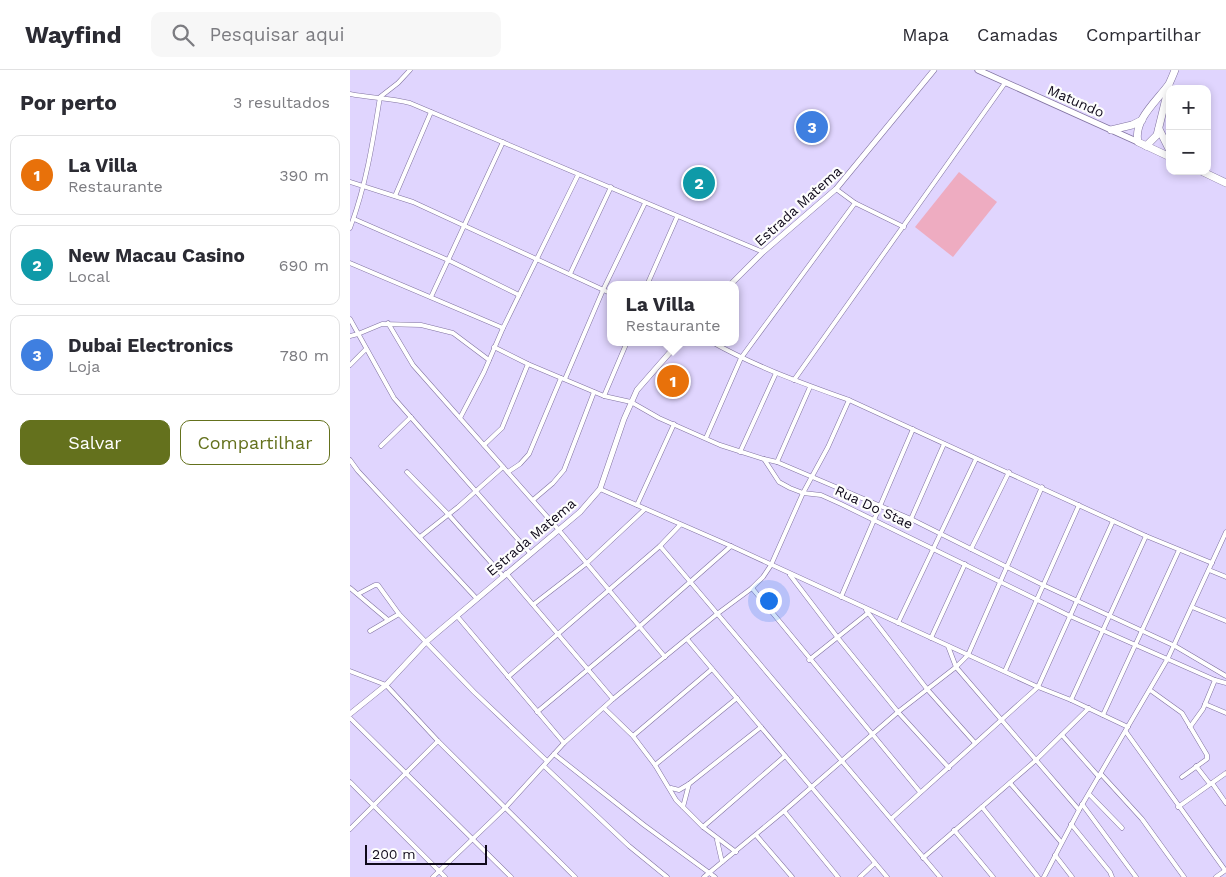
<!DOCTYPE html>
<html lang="pt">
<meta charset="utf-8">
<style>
:root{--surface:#fff;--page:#f7f7f7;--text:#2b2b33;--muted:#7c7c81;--line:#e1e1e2;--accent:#64711d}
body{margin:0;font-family:"Work Sans",sans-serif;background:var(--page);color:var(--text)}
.controls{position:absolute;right:15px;top:15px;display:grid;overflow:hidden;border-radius:10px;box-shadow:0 2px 8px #0003}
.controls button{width:45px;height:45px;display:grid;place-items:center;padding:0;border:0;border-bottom:1px solid var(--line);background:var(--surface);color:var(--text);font:25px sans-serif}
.scale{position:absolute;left:15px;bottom:12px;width:122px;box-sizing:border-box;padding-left:5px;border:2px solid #0f091a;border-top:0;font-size:14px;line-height:18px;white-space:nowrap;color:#0f091a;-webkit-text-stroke:4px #fdfdfd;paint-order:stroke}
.you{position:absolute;left:418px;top:530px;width:18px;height:18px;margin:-12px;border:4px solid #fff;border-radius:50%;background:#1a73e8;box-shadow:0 0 0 8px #1a73e833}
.badge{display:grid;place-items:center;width:32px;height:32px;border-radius:50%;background:var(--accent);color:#fff;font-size:16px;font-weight:700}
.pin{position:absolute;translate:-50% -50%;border:2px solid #fff;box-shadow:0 1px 5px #0006}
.popup{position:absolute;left:257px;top:211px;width:132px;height:65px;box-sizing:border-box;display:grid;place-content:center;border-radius:10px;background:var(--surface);filter:drop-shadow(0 1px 4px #0005);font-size:16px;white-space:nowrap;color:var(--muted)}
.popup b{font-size:19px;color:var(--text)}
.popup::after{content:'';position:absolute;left:50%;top:100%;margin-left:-10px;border:10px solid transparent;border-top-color:var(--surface)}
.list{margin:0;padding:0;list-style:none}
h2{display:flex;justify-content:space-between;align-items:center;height:65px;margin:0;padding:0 20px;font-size:21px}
h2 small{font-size:16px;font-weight:400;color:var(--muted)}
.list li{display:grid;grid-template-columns:32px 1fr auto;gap:15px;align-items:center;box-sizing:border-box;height:80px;margin:0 10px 10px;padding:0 10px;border:1px solid var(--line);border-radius:10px}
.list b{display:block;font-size:19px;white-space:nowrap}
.list p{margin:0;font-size:16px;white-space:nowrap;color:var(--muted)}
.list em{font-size:16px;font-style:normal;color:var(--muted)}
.actions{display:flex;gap:10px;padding:15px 20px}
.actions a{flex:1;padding:11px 0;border:1px solid var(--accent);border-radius:10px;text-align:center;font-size:18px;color:var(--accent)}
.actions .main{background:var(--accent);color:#fff}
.icon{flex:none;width:28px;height:28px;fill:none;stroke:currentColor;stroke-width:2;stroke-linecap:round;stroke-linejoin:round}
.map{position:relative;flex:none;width:876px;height:807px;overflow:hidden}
header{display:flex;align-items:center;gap:30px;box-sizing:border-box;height:70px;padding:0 25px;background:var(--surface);border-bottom:1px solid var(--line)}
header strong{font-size:24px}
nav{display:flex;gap:28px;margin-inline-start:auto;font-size:18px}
.search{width:350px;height:45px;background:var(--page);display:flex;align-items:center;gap:12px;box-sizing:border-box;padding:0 18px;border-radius:10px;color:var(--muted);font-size:19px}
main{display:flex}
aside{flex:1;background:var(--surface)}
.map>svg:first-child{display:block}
.green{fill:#eeacc1}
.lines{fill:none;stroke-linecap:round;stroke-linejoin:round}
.street-casing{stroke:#8173a1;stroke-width:5}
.secondary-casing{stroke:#8173a1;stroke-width:6}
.primary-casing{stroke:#8173a1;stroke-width:7}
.highway-casing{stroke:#8173a1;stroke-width:8}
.street{stroke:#fff;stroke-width:4}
.secondary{stroke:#fff;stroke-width:5}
.primary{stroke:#fff;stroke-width:5.5}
.highway{stroke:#fff;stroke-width:7}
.labels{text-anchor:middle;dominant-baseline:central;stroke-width:4.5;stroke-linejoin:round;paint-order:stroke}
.street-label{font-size:14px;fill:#0f091a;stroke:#fdfdfd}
</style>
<header>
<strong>Wayfind</strong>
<div class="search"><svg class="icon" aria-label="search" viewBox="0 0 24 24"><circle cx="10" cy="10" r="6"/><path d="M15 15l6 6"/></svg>Pesquisar aqui</div>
<nav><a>Mapa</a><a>Camadas</a><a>Compartilhar</a></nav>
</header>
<main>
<aside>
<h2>Por perto<small>3 resultados</small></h2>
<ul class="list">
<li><span class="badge" style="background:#e8710a">1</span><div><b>La Villa</b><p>Restaurante</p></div><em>390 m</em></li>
<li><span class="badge" style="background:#0f9aa8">2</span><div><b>New Macau Casino</b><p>Local</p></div><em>690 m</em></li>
<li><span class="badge" style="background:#3f7fe0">3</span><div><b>Dubai Electronics</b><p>Loja</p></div><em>780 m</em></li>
</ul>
<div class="actions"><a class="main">Salvar</a><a>Compartilhar</a></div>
</aside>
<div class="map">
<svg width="876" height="807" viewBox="0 0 876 807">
<rect width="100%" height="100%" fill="#e0d5fe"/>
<polygon class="green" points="609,102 647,132 603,187 565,157"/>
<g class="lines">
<g class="street-casing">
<g id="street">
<path d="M0 24C20 28 40 28 60 33L413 182"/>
<polyline points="0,112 63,132 260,223"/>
<polyline points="45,126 81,42"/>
<polyline points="505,133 554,157"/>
<polyline points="4,149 98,190 169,225"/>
<path d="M0 158C16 116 23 71 30 27L48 13 60 0"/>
<polyline points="0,193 153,258"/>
<polyline points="220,204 261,117"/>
<polyline points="297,215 327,147"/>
<polyline points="81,227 153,72"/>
<polyline points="0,249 44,328 180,483"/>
<polyline points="38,253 63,295 208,459 315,587"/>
<polyline points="0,266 8,264 32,254 71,255 103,263 139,290"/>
<path d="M362 272C406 297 452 313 499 330L796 466 862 493"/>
<polyline points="144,277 178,294 254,326 281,332 309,348 370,375 414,389 427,392 561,449 693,515 825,576 876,606"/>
<polyline points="0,295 16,279"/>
<polyline points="215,309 253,220 295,133"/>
<polyline points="444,310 655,13"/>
<polyline points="254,326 277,272"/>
<polyline points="110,348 134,302 153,258 228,105"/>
<polyline points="356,368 391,288 505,133 486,119"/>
<polyline points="134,375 152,358 178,294"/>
<polyline points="31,376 61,347"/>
<polyline points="390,382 426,303"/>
<polyline points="414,389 429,412 440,418 453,423 471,425 491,434 720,546 865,610 876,613"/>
<polyline points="0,390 8,401 127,529"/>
<polyline points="427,392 460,317"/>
<polyline points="57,402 98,444 153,506"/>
<polyline points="158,402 170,394 179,384 211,308"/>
<polyline points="250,419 381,476 688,617 721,630 778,657"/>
<polyline points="183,430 203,413 214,400 244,322"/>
<polyline points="287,435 324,354"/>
<polyline points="561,449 594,374"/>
<polyline points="70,467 108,437 153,397"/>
<polyline points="310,476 590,807"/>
<polyline points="621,479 659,402"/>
<polyline points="859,500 876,507"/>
<polyline points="156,503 263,629"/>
<polyline points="440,505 488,568 548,642 599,698"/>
<polyline points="0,518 38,550"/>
<polyline points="402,518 570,722"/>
<polyline points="8,524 25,515 28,515 49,544 124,622 197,691"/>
<polyline points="491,527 563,359"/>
<polyline points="184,534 237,493 295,439"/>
<polyline points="842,537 876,551"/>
<polyline points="516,540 577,619 625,673"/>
<polyline points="107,546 214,673"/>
<polyline points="548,553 626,389"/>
<polyline points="20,561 49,544"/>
<polyline points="581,568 615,494"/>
<polyline points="337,569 537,807"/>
<polyline points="598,576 606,597 729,740"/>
<polyline points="459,590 518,543"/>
<polyline points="0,601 36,615 88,671 225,807"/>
<polyline points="655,601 729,435"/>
<polyline points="158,607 310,476 330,455"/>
<polyline points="800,620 832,643 857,685 857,689 832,707"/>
<polyline points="721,630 796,466"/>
<polyline points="855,634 876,643"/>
<polyline points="254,638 283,666 305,695 326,730 353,757 386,782"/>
<polyline points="187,642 290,556 381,476"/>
<polyline points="753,645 829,480"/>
<polyline points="0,648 161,807"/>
<polyline points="840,657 853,639 865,610"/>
<polyline points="776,662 875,800"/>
<polyline points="712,665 749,707"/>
<polyline points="283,666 362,599"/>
<polyline points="204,684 294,755 365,807"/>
<polyline points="305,695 387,628"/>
<polyline points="194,696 279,776 317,807"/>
<polyline points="846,696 860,714"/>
<polyline points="751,704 792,749 834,807"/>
<polyline points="0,712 95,807"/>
<polyline points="660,713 711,772"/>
<polyline points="862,713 876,733"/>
<polyline points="321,718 329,720 339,714 411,657"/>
<polyline points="739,724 772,758"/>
<polyline points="732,734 786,807"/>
<polyline points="333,737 339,714"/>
<polyline points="632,737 688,807"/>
<polyline points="828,737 876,703"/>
<polyline points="434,741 488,807"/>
<polyline points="541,749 688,617 763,451"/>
<polyline points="721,754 760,802 762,807"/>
<polyline points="353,757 435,686"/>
<polyline points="0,759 88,671"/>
<polyline points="604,760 643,807"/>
<polyline points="406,765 442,807"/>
<polyline points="367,770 372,792"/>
<polyline points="705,785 722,807"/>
<polyline points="573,788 685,691 739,638"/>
<polyline points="83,807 156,737 214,673 263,629 367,544 402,518 413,507 421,495 453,423 478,377 499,330"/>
<polyline points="354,807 434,741 548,642 606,597 618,585 692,417"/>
<polyline points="510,807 525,793"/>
<polyline points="694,807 729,740 818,588 876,462"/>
<polyline points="866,807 876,800"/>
</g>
</g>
<g class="secondary-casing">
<g id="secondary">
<polyline points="380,215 413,182 486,119 584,0"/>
<polyline points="0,644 36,615 76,572 230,442 250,419 274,349 287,320 329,272"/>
</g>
</g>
<g class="primary-casing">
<polyline id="primary" points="628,0 788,72"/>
</g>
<g class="highway-casing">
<g id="highway">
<polyline points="809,59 820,81"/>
<polyline points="761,60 782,55 792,50"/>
<polyline points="796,76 807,65 819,16"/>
<path d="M820 87 788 72C783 50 807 31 819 14 821 10 823 5 825 0"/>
<polyline points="851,101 876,113"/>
</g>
</g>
<use href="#street" class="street"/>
<use href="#secondary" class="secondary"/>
<use href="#primary" class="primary"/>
<use href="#highway" class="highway"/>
</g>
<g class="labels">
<g class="street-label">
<text transform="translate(726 31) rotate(24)">Matundo</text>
<text transform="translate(448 136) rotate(-42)">Estrada Matema</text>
<text transform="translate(524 437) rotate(25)">Rua Do Stae</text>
<text transform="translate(181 467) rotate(-40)">Estrada Matema</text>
</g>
</g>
</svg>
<div class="controls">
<button>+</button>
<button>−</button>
</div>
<div class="scale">200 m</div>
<div class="you"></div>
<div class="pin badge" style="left:323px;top:311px;background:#e8710a">1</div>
<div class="popup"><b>La Villa</b>Restaurante</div>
<div class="pin badge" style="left:349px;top:113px;background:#0f9aa8">2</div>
<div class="pin badge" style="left:462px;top:57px;background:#3f7fe0">3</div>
</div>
</main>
